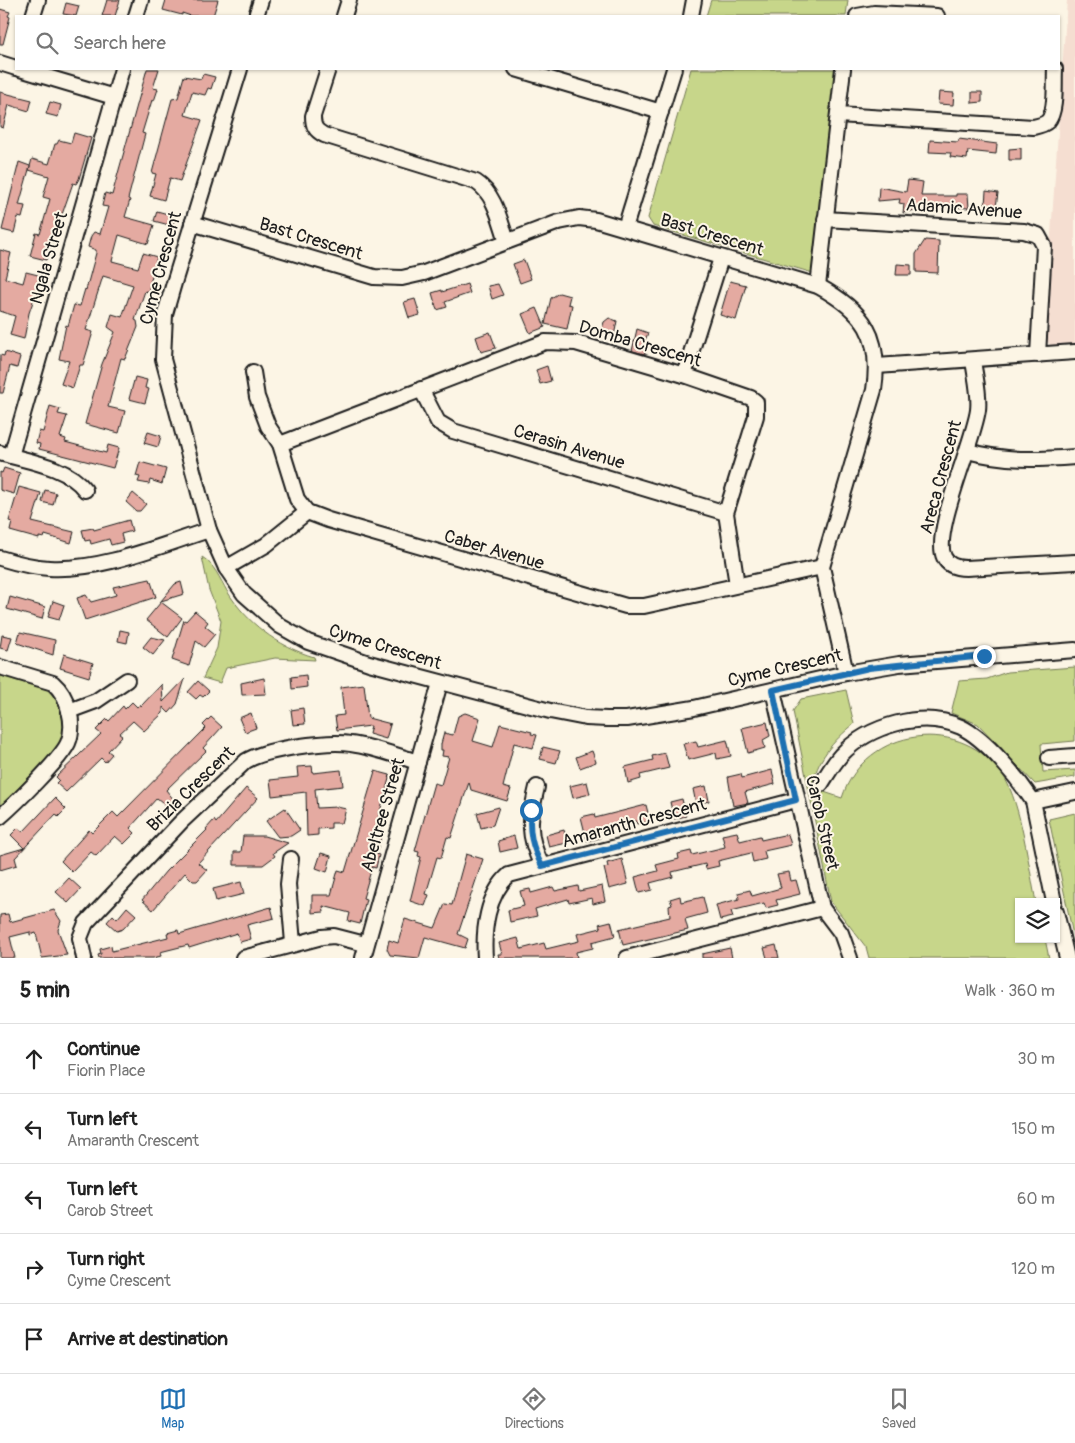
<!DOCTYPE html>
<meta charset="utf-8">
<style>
:root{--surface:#fff;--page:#f6f6f6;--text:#222;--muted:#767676;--line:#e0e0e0;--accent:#1f6fb2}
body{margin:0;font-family:Pangolin,sans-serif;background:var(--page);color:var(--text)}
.controls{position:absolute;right:15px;bottom:15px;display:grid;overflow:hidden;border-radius:0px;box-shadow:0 1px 4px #0004}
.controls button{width:45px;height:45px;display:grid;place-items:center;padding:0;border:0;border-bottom:1px solid var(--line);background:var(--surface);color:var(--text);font:25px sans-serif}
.stop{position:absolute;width:15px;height:15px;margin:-11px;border:4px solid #1f6fb2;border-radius:50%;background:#fff}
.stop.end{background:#1f6fb2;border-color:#fff;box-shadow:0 1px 5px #0008}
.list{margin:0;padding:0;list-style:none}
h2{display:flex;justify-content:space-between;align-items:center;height:65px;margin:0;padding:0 20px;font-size:21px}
h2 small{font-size:16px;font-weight:400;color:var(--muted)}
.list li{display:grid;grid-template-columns:32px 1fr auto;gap:15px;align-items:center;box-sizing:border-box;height:70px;padding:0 20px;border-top:1px solid var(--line)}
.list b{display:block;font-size:19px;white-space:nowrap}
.list p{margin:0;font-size:16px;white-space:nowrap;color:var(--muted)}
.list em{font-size:16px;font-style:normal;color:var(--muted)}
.icon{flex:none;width:28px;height:28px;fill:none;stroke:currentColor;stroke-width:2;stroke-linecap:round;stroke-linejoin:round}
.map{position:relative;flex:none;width:1075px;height:958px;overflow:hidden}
.search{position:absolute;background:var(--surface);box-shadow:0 1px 4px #0004;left:15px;right:15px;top:15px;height:55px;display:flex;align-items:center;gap:12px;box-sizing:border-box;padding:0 18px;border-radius:0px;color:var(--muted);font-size:19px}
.sheet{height:415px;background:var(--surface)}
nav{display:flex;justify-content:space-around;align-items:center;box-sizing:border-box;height:70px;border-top:1px solid var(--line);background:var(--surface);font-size:14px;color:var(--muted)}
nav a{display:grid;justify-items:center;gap:2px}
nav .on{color:var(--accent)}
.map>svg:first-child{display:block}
.built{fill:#f5ded1}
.green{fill:#c7d68a;stroke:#727953}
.building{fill:#e4aaa1;stroke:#1c1c1c}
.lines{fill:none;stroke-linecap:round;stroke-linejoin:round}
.minor-casing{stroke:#1c1c1c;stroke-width:18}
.minor{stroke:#fcf5e5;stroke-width:14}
.route{stroke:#1f6fb2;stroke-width:6}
.labels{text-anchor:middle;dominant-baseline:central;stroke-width:4;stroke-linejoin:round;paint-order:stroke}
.street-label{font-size:18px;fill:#1c1c1c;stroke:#fcf5e5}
</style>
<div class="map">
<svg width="1075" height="958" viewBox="0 0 1075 958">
<rect width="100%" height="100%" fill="#fcf5e5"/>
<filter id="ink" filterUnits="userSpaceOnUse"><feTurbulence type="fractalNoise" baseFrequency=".02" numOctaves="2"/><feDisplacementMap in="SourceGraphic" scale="10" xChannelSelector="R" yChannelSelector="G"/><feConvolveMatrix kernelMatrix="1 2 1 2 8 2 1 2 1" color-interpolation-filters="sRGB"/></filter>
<g filter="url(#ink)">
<polygon class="built" points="1067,0 1075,0 1075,344 1051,346 1044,337"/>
<g class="green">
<polygon points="711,0 848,0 846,16 706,16"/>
<polygon points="691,69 839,69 813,273 653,226 648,218"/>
<path d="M202 557C214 564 220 579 227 591 247 623 277 646 314 657L315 660 275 658 226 668 220 683 203 678 217 648 221 621 209 590Z"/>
<polygon points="1075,667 1075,741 1041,744 1043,772 1075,770 1075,777 1035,784 978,724 951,713 959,681 987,679 1007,672"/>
<polygon points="0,672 46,688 61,704 65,719 63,742 0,807"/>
<path d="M846 690 854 724C833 741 816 760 812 788L842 798C865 726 964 714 1004 777 1021 804 1029 868 1036 902H1019V939H1045L1049 958H869L866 947 831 902 793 711 801 699Z"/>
<polygon points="1075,813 1075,945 1049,819"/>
</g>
<g class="building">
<polygon points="107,0 120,0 115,16 102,16"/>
<polygon points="166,0 218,0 213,16 191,16 182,13 182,15 163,10"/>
<polygon points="66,3 79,6 76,16 63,14"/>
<polygon points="0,9 10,12 8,16 10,17 3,44 0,44"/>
<polygon points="147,69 159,69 153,88 158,89 154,101 152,100 142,133 145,134 128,199 130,200 125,217 154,225 148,244 119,235 112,261 138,268 143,253 157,257 148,292 145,291 135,320 137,321 138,327 125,359 121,358 108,407 125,411 119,433 85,424 102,364 115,332 108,327 112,314 122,317 133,285 103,276 86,330 93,332 83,365 80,365 73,388 61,384 69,361 59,359 66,325 68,326 74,305 80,306 85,289 86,290 96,253 96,250 88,247 91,236 94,232 100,234 108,207 102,206 105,193 112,195"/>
<polygon points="203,74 215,77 211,89 208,88 205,95 192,92 185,115 202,120 180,181 170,178 164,200 150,196 156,174 152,173 172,99 178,98 184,76 201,79"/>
<polygon points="0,92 32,100 29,111 9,105 3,128 0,127"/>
<polygon points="939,92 954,93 953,105 938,104"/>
<polygon points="972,92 982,92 982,102 972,103"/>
<polygon points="50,102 61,105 58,117 46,114"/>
<polygon points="74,133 91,138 79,179 76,184 73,183 46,260 30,256 36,233 40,234 50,199 43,197 49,176 29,170 32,159 49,164 55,144 57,144 59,140 71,143"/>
<polygon points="959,139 997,144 996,154 968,151 967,159 950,157 951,153 929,152 930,140 958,142"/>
<polygon points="1021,148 1021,160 1009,160 1009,149"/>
<polygon points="19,162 30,166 19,205 25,206 22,218 18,217 14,233 2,230"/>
<polygon points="908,180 923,182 921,196 956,196 956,194 968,194 969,208 920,205 919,209 903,213 904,204 899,203 900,199 878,201 879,187 906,192"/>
<polygon points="986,191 998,193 996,207 985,205"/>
<polygon points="157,211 175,216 173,226 154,221"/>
<polygon points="925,240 939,241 938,273 916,272 916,254"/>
<polygon points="0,250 11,253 5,278 23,283 26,272 42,276 29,313 24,339 10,335 15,316 0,311"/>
<polygon points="524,260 531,279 520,283 513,264"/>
<polygon points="897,264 911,265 911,275 896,275"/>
<polygon points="730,281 746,285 736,320 720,315"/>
<polygon points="467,284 470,293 445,302 447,307 437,310 432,293 442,290 442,292"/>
<polygon points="498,284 503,295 492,299 488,286"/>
<polygon points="559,293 570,296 568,304 572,305 567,329 545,324 551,298"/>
<polygon points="415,299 420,315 409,318 404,302"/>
<polygon points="537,308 545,327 530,333 522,314"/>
<polygon points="609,318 617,321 614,336 604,333 602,329 604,322"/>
<polygon points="637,329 648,333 644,343 647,346 645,354 632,351"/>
<polygon points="490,332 496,348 481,352 476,337"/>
<polygon points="5,352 20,357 17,368 10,366 3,393 0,393 0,355 4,356"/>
<polygon points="547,366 551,381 540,384 536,370"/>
<polygon points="135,377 147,380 145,388 149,389 145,403 129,399"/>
<polygon points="50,406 60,409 58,414 67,416 60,437 66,439 65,442 106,453 108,445 119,448 113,468 39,449 40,444 36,443 39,431 43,432"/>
<polygon points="148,432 161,436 158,447 144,443"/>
<polygon points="140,462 166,469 162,484 150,480 149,484 138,482 140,477 136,476"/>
<polygon points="4,468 20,473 14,494 0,490 0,472 2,473"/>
<polygon points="19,487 41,493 32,522 74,532 71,543 45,535 44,538 39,537 39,539 10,531 12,522 9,521"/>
<polygon points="45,490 56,493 53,505 42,502"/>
<polygon points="133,493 146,504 140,511 136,511 126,502"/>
<polygon points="129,520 132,531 121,534 123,542 111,545 109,539 91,544 90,540 85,541 82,530 93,528 94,530"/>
<polygon points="150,579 156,597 85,620 77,598 86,595 91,602 116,595 113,587"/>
<polygon points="181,582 184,594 161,601 175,584"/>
<polygon points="10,597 45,607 42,619 7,609"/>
<polygon points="53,601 64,605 59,620 48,617"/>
<polygon points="161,602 182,618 168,637 146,620"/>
<polygon points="195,611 208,622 205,626 215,634 204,647 196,641 189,666 172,660 184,620 186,621"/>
<polygon points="120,630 129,632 127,643 118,641"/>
<polygon points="20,632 55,640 53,655 17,643"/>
<polygon points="2,635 12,637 8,650 0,648"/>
<polygon points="151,637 165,640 153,655 143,647"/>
<polygon points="64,654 93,663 89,677 60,668"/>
<polygon points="306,675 307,687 292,689 291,677"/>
<polygon points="264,678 266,694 242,695 241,683"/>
<polygon points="185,679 177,704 169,713 163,707 163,713 144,731 133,721 119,734 122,736 108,751 112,754 105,762 101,758 66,792 56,783 59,780 56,777 101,734 96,730 107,719 109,721 123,706 125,709 132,702 137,707 140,704 141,706 162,684 163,702"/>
<polygon points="198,681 209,691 203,697 200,695 196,699 188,692"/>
<polygon points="364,684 368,718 391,724 388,725 390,725 386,739 369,734 371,726 337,730 335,716 344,715 341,687"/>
<polygon points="303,708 305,724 293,725 291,710"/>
<polygon points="251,713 256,728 245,732 239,718"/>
<polygon points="465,713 480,718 473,741 493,747 500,724 532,732 531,734 537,735 533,748 514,743 503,787 511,789 507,801 471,790 469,782 451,838 447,837 441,858 437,857 426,894 429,895 425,906 410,901 421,857 418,856 419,852 415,851 434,783 441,785 449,757 442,756 443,750 441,750 441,744 444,733 453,735 458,716"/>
<polygon points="211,717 222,727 203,748 206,751 166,790 174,800 168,807 157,798 130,828 135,833 124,844 115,836 96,856 91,852 72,872 61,861 89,830 92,833 113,812 118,817 206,728 203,725"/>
<polygon points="767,722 770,736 763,740 765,748 748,753 742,728"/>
<polygon points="727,740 731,756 717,759 716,753 688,760 683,744 696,741 698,747"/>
<polygon points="543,747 560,751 556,763 540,759"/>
<polygon points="592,751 596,762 580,768 576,757"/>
<polygon points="665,753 669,768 640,775 641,779 628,783 625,767 653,760 652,756"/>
<polygon points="312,766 313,773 341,770 343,786 315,789 317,808 337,807 346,809 342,823 331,823 331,828 318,829 318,835 307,836 306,792 272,796 270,780 298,777 297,767"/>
<polygon points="772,770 775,784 745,792 748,803 733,806 728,777 741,774 742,778"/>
<polygon points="375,771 390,775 378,819 377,829 383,830 376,854 379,855 376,868 372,867 363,898 366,899 360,924 348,921 350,913 323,906 324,912 312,913 312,895 331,895 338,870 345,872"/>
<polygon points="587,782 590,794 573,798 570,786"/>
<polygon points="706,786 709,801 696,804 693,789"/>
<polygon points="246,788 258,798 198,863 207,870 197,881 193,881 185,873 153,910 142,900 166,871 207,830 206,829 214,820 216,823"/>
<polygon points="55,798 66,809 58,817 56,814 15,858 17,865 0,870 0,855 24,848 11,835 18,828 23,832"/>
<polygon points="682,799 686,816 674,819 670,802"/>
<polygon points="646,805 650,821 637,824 636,821 598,831 600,838 587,841 581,817 594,814 595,818"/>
<polygon points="499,807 493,825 481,828 477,813"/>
<polygon points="285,808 300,830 291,836 278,837 266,821"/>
<polygon points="564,830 567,843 549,847 546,835"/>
<polygon points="737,832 740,841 760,836 761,840 788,834 791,845 764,851 766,859 753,862 751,853 718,861 719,866 706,869 705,864 672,872 673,877 650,883 652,890 639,893 635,877 658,871 656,865 679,859 678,854 691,851 692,855 725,847 722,835"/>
<polygon points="243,836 264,836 288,843 273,853 275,856 263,865 234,865 234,852 241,852"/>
<polygon points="514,836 517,848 500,852 498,841"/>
<polygon points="321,853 331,856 327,872 316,868"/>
<polygon points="466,854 483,859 458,934 468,939 465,948 425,937 419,958 390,955 387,949 389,940 398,943 405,919 435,928 445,904 452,905"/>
<polygon points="622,859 628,884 609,889 604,868 608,867 607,863"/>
<polygon points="789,872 791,881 796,880 800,894 776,900 778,905 766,908 764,903 731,911 733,917 720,920 716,905 739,899 738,893 750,890 752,896 781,888 777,874"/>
<polygon points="69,878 81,889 68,903 56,892"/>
<polygon points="241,882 244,894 216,901 213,889"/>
<polygon points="578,886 579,891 602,886 605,901 593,904 592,898 569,903 568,899 535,909 537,916 510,922 508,910 524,906 520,891 530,889 531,893 553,887 555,891"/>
<polygon points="680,896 681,902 703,897 707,913 685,919 688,930 623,945 619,929 670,917 669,906 672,905 670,899"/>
<polygon points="127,907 136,915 123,929 117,931 107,922 113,915 117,919"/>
<polygon points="271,907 274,918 247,925 251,939 240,942 237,933 189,948 188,945 160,952 161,956 153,958 99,958 98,955 101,954 100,949 111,946 112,951 168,937 167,933 178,930 179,934"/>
<polygon points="54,910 61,921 58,930 67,955 42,958 36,933 30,935 30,932 10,937 15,958 0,958 0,915 8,914 10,922"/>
<polygon points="611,921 615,936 592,942 593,948 576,952 577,958 499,958 498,954 502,954 499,943 518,938 521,949 544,943 546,949 579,941 577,934 601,928 599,924"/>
<polygon points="776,945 779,958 767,958 764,948"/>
<polygon points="730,948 732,958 702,958 702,954"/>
</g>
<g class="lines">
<g class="minor-casing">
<g id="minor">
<polyline points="33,16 38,0"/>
<polyline points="136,16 141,0"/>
<polyline points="256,16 261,0"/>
<polyline points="344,16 349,0"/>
<polyline points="691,16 694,0"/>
<polyline points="857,16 874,13 937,16"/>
<polyline points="0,63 16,68"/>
<polyline points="20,69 114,97"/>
<polyline points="240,69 174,283 165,314 163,359 209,530 226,568 244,594 280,626 308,642 369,663 550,711 586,718 607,719 627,719 694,708 846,673 899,664 1075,650"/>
<path d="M328 69 313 116C313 126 315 130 324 135L476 182C495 194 500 221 507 241"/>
<polyline points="516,69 661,112"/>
<path d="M838 115 1033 127C1038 126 1044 125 1048 121 1057 110 1054 83 1055 69"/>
<polyline points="825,219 1024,231 1038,235 1044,246 1038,355"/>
<path d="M192 223 374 277 402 278 424 273 559 222 579 218 596 220 818 286C864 311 882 336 874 390L822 567 846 673"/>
<polyline points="625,228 674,69"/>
<polyline points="818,286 843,69"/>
<path d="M973 360C975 376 980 394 978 410 974 441 932 533 944 557 948 566 957 568 966 568L1075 562"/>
<polyline points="877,366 1075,352"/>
<polyline points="253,372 257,397 268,426 280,444 297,499 307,512 328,520 626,606 644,606 822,567"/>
<polyline points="684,375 721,258"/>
<polyline points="421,389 438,422 453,431 726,513"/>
<polyline points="280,444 545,342 576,343 684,375 751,398 756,402 756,416 726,513 737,585"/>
<path d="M967 451C1006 461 1035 460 1075 457"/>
<path d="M0 453C27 461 67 466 85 490"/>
<polyline points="11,456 122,69"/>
<path d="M0 558C16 563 32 567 49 568 101 571 159 546 209 530"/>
<polyline points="226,568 266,545 307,512"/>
<path d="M0 667 53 683C68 696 76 724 68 743 61 759 15 804 0 817"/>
<polyline points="773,690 822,908 841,933 850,958"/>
<polyline points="69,711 96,701 127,680"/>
<polyline points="1049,758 1075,756"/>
<path d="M821 784C827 775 833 764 841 755 868 726 922 709 961 727 986 739 1017 777 1033 801L1054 902"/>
<path d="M537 787C529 820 527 835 542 866"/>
<polyline points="1033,801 1075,792"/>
<polyline points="291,859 288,884 293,943"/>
<polyline points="1056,912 1067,958"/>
<path d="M84 958 80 938 86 923 181 822 246 761C266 749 328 740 351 744 374 747 397 756 418 762"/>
<polyline points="243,958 322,937 334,936 365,944"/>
<polyline points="363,958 440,683"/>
<path d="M485 958C483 930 487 895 509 875L796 800"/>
<polyline points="627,958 822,908"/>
</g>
</g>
<use href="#minor" class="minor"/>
</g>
</g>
<g class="lines" filter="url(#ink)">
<path class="route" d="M531 810C528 831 532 847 542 866L796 800 773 690 869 668 984 656"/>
</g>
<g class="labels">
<g class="street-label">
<text transform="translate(964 209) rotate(4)">Adamic Avenue</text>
<text transform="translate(712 235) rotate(17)">Bast Crescent</text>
<text transform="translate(311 239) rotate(17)">Bast Crescent</text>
<text transform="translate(49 258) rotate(-74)">Ngala Street</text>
<text transform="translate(161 268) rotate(-75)">Cyme Crescent</text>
<text transform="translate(640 344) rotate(16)">Domba Crescent</text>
<text transform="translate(569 447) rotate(17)">Cerasin Avenue</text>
<text transform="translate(941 477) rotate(-75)">Areca Crescent</text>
<text transform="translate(494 550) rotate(16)">Caber Avenue</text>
<text transform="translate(385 647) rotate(17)">Cyme Crescent</text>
<text transform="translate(785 668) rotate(-13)">Cyme Crescent</text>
<text transform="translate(191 789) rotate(-44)">Brizia Crescent</text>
<text transform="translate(383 815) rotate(-74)">Abeltree Street</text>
<text transform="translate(634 823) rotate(-15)">Amaranth Crescent</text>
<text transform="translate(822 823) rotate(77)">Carob Street</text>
</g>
</g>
</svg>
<div class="controls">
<button><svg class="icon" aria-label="layers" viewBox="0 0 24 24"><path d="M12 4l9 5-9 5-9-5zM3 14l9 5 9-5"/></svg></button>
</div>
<div class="stop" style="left:531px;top:810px"></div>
<div class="stop end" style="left:984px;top:656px"></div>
<div class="search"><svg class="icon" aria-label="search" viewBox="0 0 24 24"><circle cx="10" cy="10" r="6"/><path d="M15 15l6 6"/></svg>Search here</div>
</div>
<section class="sheet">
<h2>5 min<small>Walk · 360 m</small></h2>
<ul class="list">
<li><svg class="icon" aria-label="ahead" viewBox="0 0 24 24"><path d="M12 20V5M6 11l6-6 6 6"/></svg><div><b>Continue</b><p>Fiorin Place</p></div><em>30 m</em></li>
<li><svg class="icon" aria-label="left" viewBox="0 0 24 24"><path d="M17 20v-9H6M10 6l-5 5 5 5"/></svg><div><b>Turn left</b><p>Amaranth Crescent</p></div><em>150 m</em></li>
<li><svg class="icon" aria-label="left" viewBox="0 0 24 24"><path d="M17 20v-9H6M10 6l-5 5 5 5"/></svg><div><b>Turn left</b><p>Carob Street</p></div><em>60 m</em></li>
<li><svg class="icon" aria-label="right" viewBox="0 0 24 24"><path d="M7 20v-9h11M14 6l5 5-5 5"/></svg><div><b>Turn right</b><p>Cyme Crescent</p></div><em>120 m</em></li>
<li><svg class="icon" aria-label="arrive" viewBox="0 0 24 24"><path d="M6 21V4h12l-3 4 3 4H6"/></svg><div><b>Arrive at destination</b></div></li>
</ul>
</section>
<nav>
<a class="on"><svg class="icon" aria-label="map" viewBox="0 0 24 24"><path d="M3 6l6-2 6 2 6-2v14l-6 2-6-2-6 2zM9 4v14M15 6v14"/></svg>Map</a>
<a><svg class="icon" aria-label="directions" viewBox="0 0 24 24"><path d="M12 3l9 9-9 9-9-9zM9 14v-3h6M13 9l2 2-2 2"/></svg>Directions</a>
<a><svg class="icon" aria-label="saved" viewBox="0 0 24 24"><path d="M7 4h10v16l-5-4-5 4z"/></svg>Saved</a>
</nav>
